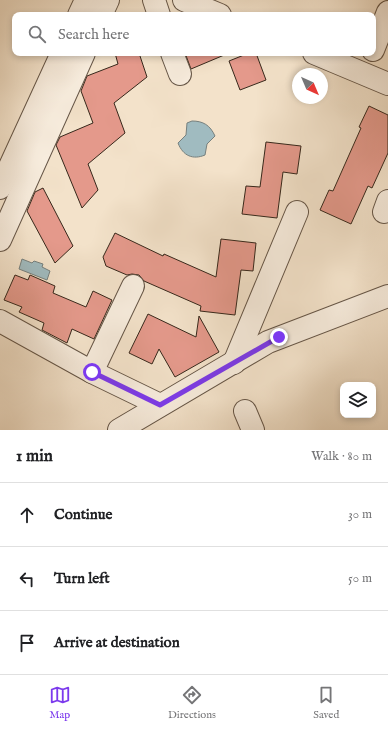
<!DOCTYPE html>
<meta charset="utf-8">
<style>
:root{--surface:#fff;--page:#f2f2f2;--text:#202124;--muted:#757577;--line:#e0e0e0;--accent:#7c3aed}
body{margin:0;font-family:"IM FELL English",serif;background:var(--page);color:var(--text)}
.controls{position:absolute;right:12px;bottom:12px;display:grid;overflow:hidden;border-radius:8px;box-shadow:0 2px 6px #0003}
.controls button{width:36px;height:36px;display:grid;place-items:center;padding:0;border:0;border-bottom:1px solid var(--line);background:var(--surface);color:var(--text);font:20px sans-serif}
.compass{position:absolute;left:292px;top:68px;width:36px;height:36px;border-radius:50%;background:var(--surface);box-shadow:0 2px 6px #0003;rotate:136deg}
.stop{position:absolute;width:12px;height:12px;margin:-9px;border:3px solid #7c3aed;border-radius:50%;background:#fff}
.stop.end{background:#7c3aed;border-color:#fff;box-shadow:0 1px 4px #0008}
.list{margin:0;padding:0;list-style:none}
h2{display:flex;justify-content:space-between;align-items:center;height:52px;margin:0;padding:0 16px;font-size:17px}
h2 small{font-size:13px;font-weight:400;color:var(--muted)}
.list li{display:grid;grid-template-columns:26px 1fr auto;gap:12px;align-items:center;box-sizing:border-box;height:64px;padding:0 16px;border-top:1px solid var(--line)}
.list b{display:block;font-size:15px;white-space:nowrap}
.list em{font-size:13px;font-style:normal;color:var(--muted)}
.icon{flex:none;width:22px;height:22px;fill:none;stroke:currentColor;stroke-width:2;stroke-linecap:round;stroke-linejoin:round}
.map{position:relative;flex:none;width:388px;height:430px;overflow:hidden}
.search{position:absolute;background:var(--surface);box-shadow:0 2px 6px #0003;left:12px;right:12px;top:12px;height:44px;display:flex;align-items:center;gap:10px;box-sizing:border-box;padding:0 14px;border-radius:8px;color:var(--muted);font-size:15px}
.sheet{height:244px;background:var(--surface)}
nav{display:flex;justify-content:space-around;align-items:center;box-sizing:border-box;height:56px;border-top:1px solid var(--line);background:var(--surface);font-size:11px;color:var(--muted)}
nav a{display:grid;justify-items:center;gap:2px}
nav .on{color:var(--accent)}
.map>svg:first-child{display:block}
.water{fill:#a0bbc0;stroke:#76807e}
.building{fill:#e4998b;stroke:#37281b}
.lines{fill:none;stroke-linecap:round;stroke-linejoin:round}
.minor-casing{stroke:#665647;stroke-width:24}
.tertiary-casing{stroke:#665647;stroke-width:24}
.minor{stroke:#f7ecdd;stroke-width:22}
.tertiary{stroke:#f7ecdd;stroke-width:22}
.route{stroke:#7c3aed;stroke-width:5}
</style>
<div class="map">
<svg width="388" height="430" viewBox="0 0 388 430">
<rect width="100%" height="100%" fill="#f3e2ca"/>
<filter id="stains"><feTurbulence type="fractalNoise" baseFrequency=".005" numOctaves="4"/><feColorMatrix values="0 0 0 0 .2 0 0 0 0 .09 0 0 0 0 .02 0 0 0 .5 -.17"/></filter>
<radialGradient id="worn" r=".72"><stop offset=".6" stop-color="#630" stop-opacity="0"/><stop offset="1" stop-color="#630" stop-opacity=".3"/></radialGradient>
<g class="water">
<path d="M192 121C203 121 210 125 215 136L207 144 205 155C193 160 183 156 178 143L186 135 187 123Z"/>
<polygon points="22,259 32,263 34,261 43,264 42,267 50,271 47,280 19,269"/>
</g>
<g class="building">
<polygon points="115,53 139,53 147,77 114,103 125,133 88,164 98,190 82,208 56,145 60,137 93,123 81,91 87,76 118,64"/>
<polygon points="185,53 229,53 191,69"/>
<polygon points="249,53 256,53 266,80 240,90 229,61"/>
<polygon points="369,106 388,115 388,153 372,188 368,186 351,224 320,210 329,190 333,191 361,128 359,127"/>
<polygon points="266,142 301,146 297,174 283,172 277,218 242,214 246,186 260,187"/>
<polygon points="43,188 73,246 55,263 27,211 35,192"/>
<polygon points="115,233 163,256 164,254 216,277 221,239 256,243 253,271 241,270 235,315 200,311 201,306 144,281 139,275 132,274 127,275 106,266 103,257"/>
<polygon points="15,275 28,280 30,275 55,286 53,293 86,307 93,291 112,300 94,339 72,329 67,343 42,330 44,323 19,312 22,307 4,300"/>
<polygon points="148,314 196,337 199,316 219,352 175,377 159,349 152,364 129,353"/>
</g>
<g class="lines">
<g class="minor-casing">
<g id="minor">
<polyline points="154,0 159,15"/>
<polyline points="184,0 220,15"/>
<polyline points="101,15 108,0"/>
<polyline points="373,50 388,12"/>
<polyline points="172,53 180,74"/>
<polyline points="314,53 388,84"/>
<polyline points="384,212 388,201"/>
<polyline points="0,240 84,53"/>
<polyline points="0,321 92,372 160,405"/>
<polyline points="234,363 297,212"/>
<polyline points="92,372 133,286"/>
<polyline points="245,411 253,430"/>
<polyline points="119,430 268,342 388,296"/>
</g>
</g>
<g class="tertiary-casing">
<g id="tertiary">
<polyline points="79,15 86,0"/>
<polyline points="0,188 62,53"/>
</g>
</g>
<use href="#minor" class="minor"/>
<use href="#tertiary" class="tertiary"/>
</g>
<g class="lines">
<polyline class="route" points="92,372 160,405 279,337"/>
</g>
<rect width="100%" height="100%" filter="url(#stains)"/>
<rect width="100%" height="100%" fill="url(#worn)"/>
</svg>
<div class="controls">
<button><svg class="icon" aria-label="layers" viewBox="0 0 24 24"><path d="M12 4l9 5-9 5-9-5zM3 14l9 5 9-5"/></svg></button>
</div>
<svg class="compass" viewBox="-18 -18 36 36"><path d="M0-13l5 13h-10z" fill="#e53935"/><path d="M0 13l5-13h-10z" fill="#757577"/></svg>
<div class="stop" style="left:92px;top:372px"></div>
<div class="stop end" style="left:279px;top:337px"></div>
<div class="search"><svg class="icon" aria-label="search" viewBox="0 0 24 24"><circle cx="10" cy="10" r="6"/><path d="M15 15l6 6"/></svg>Search here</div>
</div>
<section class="sheet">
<h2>1 min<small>Walk · 80 m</small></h2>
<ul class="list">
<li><svg class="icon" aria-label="ahead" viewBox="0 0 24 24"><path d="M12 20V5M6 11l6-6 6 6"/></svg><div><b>Continue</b></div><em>30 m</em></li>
<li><svg class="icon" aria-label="left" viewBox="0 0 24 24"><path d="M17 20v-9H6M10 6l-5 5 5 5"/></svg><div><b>Turn left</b></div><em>50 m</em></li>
<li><svg class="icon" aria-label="arrive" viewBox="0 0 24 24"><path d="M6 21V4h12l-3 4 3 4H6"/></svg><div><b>Arrive at destination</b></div></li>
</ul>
</section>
<nav>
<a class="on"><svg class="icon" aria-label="map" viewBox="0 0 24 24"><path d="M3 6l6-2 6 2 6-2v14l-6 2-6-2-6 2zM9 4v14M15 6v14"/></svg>Map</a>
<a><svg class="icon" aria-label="directions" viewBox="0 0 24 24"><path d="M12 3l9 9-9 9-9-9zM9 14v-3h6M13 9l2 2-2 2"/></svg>Directions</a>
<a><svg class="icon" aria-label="saved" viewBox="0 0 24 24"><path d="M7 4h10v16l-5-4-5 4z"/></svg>Saved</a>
</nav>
